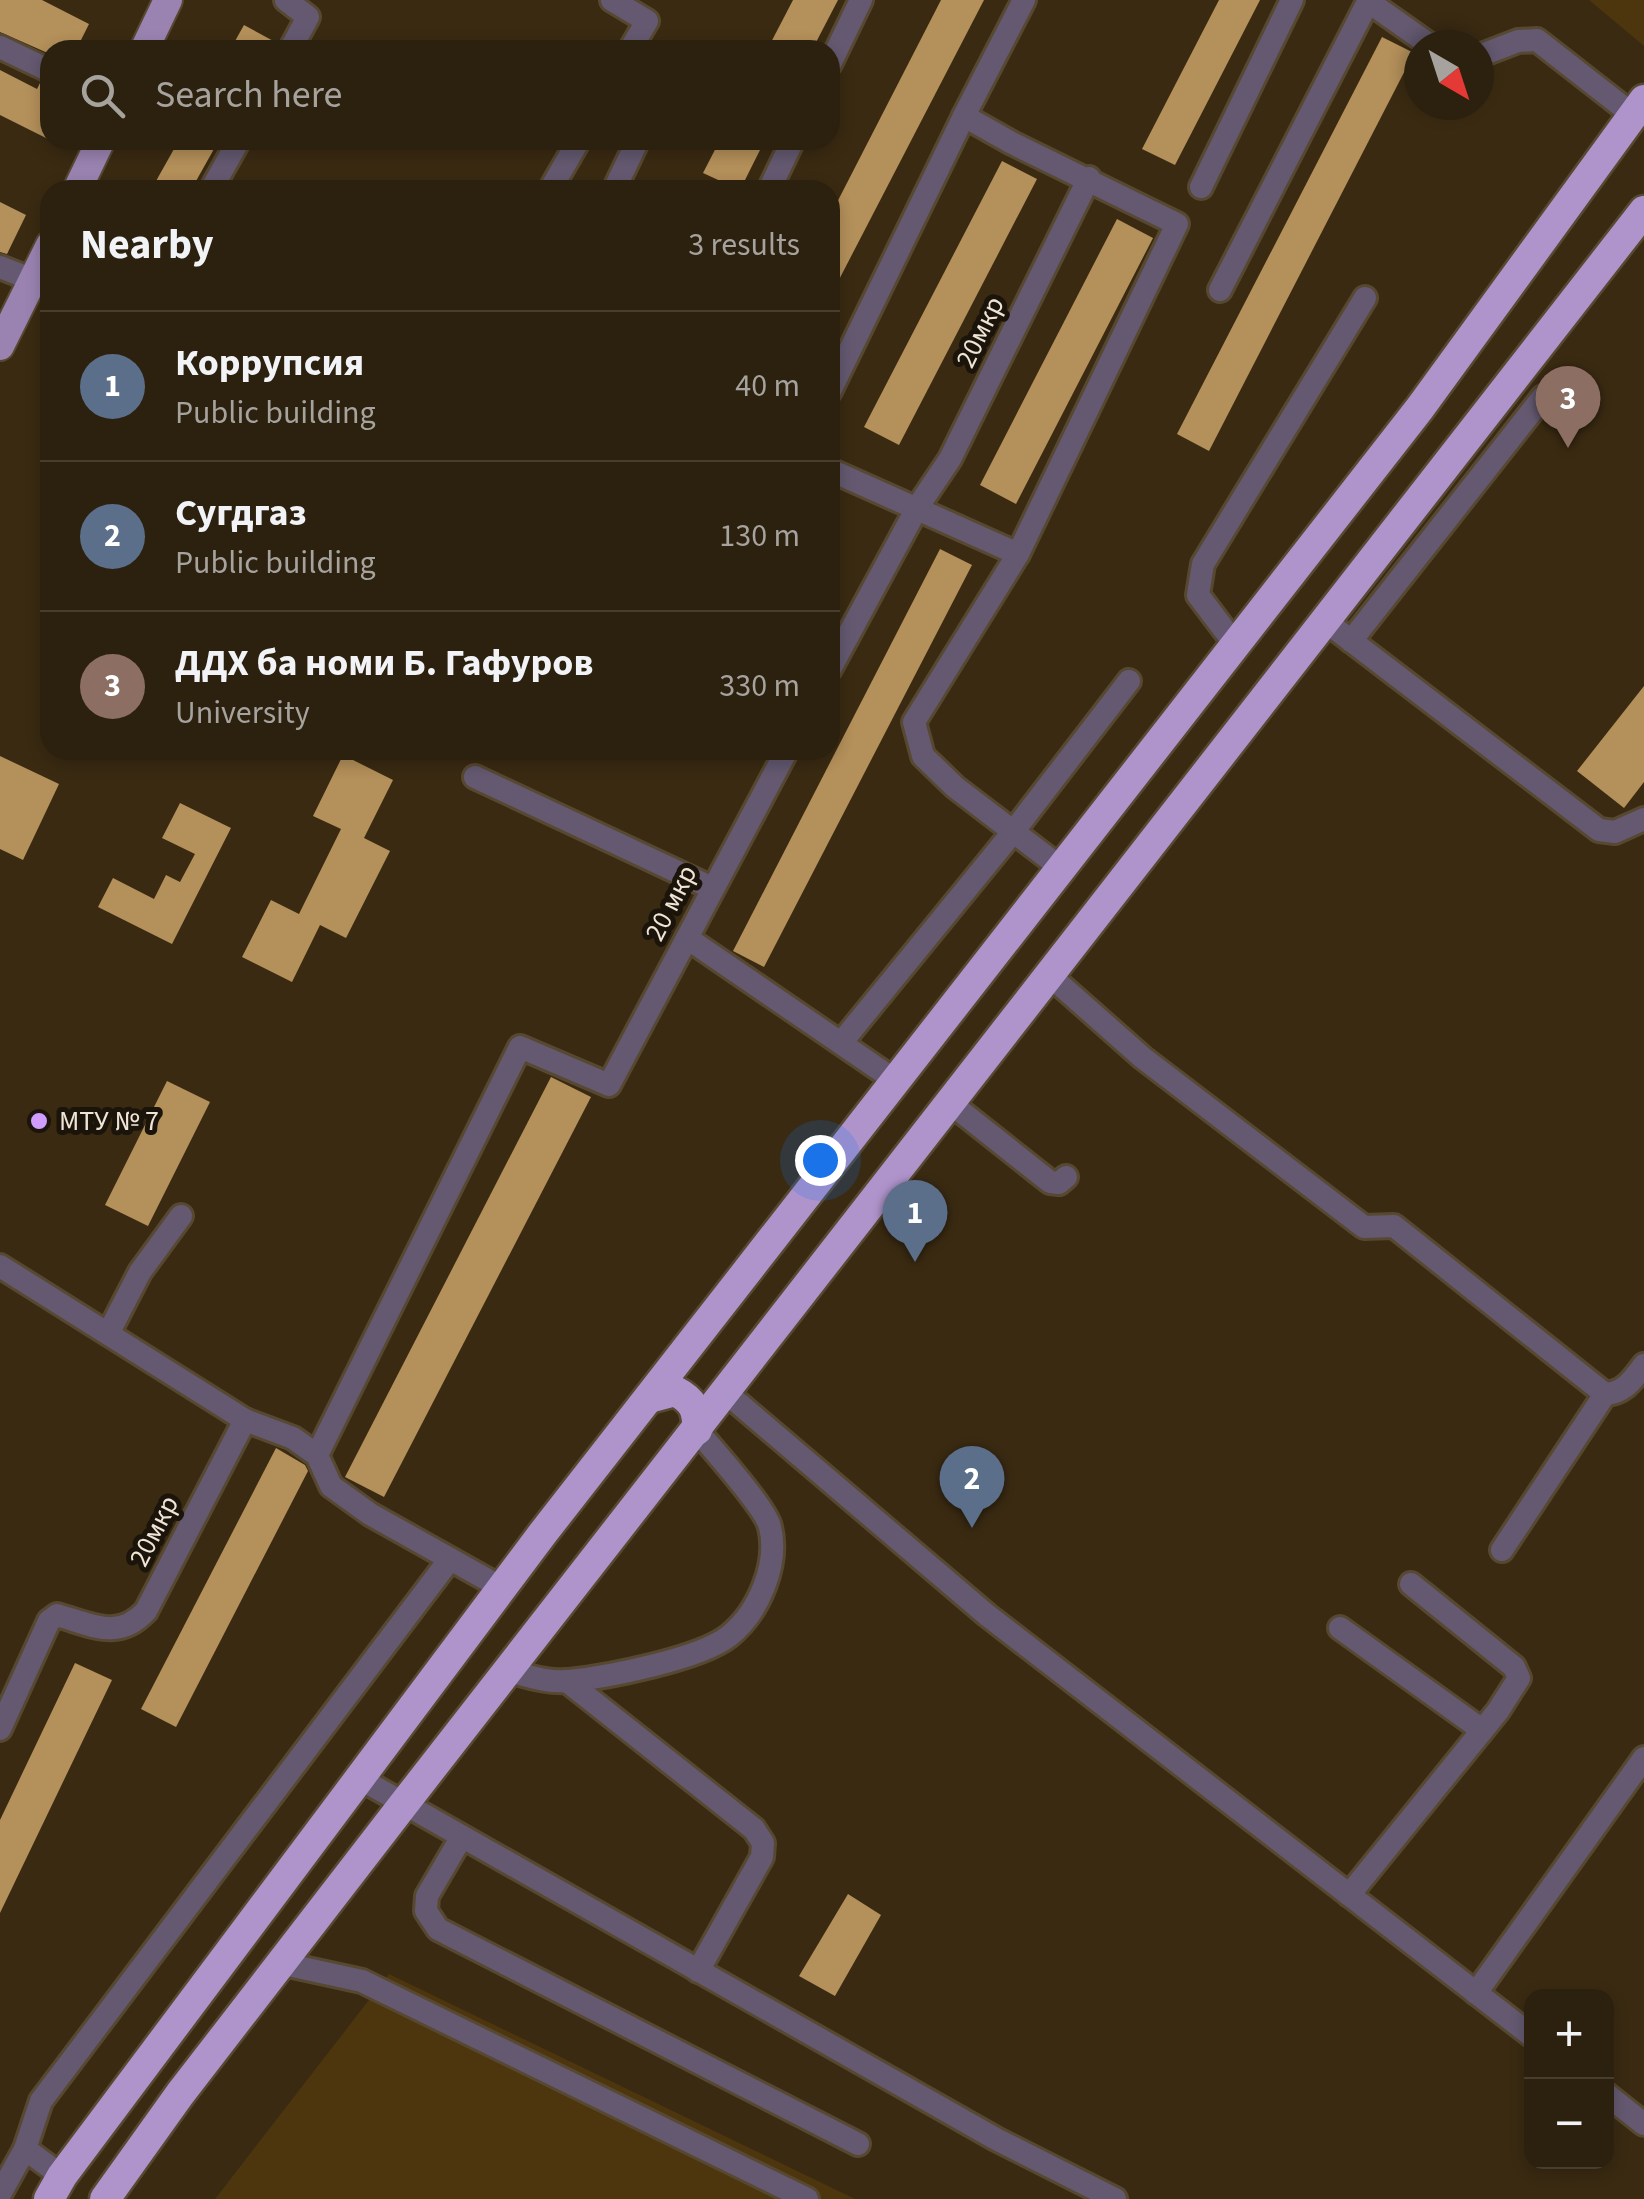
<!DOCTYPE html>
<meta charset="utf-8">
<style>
:root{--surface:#2c200e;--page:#382d1c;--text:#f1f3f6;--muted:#a6a39e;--line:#483e2e;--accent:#ea580c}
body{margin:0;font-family:"Source Sans 3",sans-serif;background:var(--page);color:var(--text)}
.controls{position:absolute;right:30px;bottom:30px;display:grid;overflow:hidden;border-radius:20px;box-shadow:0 5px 15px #0003}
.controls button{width:90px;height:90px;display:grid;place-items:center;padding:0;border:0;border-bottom:2px solid var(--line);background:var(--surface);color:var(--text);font:50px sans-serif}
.compass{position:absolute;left:1404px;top:30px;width:90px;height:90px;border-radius:50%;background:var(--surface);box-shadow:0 5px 15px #0003;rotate:141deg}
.you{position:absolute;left:820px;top:1160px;width:35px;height:35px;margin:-25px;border:8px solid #fff;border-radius:50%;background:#1a73e8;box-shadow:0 0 0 15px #1a73e833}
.badge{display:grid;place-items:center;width:65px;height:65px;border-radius:50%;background:var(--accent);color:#fff;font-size:32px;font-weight:700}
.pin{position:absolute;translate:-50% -82px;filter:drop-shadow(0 2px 5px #0008)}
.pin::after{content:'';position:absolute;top:52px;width:35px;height:30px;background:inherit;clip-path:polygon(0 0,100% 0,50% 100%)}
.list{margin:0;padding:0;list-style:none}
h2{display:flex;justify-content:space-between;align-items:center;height:130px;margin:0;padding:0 40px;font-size:42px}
h2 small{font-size:32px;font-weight:400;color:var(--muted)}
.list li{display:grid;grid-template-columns:65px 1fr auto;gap:30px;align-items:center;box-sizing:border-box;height:150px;padding:0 40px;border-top:2px solid var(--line)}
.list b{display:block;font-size:38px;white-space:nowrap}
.list p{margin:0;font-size:32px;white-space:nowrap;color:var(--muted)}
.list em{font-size:32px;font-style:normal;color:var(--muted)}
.icon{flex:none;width:55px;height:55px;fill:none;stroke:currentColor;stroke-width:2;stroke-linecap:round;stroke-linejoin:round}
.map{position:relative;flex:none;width:1644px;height:2199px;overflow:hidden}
.search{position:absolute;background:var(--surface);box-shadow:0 5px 15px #0003;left:40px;top:40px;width:800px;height:110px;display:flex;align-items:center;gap:25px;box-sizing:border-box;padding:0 35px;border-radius:30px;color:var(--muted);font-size:38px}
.panel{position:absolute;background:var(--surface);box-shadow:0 5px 15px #0003;left:40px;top:180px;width:800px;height:580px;border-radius:30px}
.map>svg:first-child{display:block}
.green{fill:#4d350e}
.building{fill:#b4905a}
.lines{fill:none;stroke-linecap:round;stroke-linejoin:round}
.minor-casing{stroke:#574831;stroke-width:28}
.major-casing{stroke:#574831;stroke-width:32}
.highway-casing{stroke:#574831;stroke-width:35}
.minor{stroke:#645970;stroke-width:22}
.major{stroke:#9a83b1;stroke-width:28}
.highway{stroke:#af94cb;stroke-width:30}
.poi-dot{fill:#d09dff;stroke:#1b140a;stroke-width:4}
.labels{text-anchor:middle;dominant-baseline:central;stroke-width:10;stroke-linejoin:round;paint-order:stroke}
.street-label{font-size:28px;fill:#efe4d6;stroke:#1b140a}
.poi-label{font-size:28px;fill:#efe4d6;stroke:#1b140a;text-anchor:start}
</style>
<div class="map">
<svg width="1644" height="2199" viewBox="0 0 1644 2199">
<rect width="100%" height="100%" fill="#3a2a12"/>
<g class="green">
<polygon points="1589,0 1644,0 1644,46"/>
<polygon points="389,1974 855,2199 215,2199"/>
</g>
<g class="building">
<polygon points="0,0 42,0 89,24 76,50 50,50 50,54 0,32"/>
<polygon points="793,0 838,0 812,50 767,50"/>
<polygon points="941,0 984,0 830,297 830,216"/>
<polygon points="1219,0 1260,0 1175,165 1142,149"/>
<polygon points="244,25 277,43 275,50 230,50"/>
<polygon points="1382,37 1414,53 1209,451 1177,434"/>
<polygon points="0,70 37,89 40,83 50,86 50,140 0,115"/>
<polygon points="179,140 219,140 191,190 151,190"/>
<polygon points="720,140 765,140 740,190 703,173"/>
<polygon points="1002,161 1037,179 899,445 864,427"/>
<polygon points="0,202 26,215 7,254 0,252"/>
<polygon points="1117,219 1153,238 1016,504 980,485"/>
<polygon points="940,549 972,565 764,967 733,951"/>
<polygon points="1644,686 1644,782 1624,808 1577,771"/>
<polygon points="343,755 393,780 364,838 390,851 346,938 320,925 292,982 242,957 271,900 299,914 341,829 313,816"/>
<polygon points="0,756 59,784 23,860 0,849"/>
<polygon points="180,803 231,828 172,944 98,907 113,878 154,899 166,875 180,882 195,854 162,838"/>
<polygon points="551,1077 591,1097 384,1497 345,1477"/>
<polygon points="167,1081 210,1102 148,1226 105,1205"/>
<polygon points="276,1448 305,1465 308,1471 176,1727 141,1709"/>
<polygon points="75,1663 112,1680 0,1913 0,1820"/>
<polygon points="848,1894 881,1915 835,1996 799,1976"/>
</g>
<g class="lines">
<g class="minor-casing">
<g id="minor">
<polyline points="286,0 308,17 290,50"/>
<polyline points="612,0 647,21 630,50"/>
<polyline points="1024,0 964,116 1012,143 1177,224 1018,554 914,722 923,756 955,787 1061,868"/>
<polyline points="1369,2 1430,45"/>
<polyline points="0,47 50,71"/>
<polyline points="1479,56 1518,41 1537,40 1633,115"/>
<polyline points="830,64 861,0"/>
<polyline points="1201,187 1292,0"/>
<polyline points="211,190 239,140"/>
<polyline points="550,190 579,140"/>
<polyline points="614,190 638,140"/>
<polyline points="769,190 793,140"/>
<polyline points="0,267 33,280"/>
<polyline points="1220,290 1369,0"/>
<polyline points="830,391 964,116"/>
<polyline points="830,470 1018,554"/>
<polyline points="1324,620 1599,830 1615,832 1644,819"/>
<polyline points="1351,641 1543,397"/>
<polyline points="1235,644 1198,595 1203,564 1365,298"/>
<polyline points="830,669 917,508 950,459 1089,178"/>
<polyline points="475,777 712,888"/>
<polyline points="687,938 896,1081"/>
<path d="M1048 974 1143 1058 1364 1227 1394 1226 1605 1394C1625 1393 1633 1379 1644 1365"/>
<polyline points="841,1043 1013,832 1129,681"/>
<polyline points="949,1102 1050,1182 1059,1183 1066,1177"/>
<polyline points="0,1266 245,1420 293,1438 317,1455 331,1486 370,1514 502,1588"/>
<polyline points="109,1332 140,1272 181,1216"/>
<polyline points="724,1391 987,1615 1532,2036"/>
<polyline points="317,1455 520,1047 609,1085 787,750"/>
<polyline points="1502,1550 1605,1394"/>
<polyline points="1340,1628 1482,1730"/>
<path d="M509 1671C528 1676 548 1683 569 1681 607 1677 700 1659 729 1636 759 1612 779 1564 770 1527 766 1508 712 1449 697 1430"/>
<polyline points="567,1681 754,1829 763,1843 762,1857 698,1971"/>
<path d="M0 1729 49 1621 57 1615C92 1625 118 1641 146 1611L245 1420"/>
<polyline points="359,1778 996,2139 1115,2199"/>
<polyline points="461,1838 427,1896 426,1911 438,1929 858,2144"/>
<polyline points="1349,1895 1498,1711 1519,1678 1514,1667 1411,1584"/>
<polyline points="284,1964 362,1981 807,2199"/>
<polyline points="1476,1993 1644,1758"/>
<polyline points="1606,2094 1644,2124"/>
<polyline points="25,2149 62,2176"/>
<polyline points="0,2194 25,2149 41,2101 450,1559"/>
</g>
</g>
<g class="major-casing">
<g id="major">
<polyline points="144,50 168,0"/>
<polyline points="77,190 101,140"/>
<polyline points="0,346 50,245"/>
</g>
</g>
<g class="highway-casing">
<g id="highway">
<path d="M649 1398 675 1391C693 1400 698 1410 697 1430"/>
<polyline points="49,2199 62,2176 543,1533 1420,408 1644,100"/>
<polyline points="105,2199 180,2094 403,1805 1644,211"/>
</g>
</g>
<use href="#minor" class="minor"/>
<use href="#major" class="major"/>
<use href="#highway" class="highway"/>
</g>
<circle class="poi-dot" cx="39" cy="1121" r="10"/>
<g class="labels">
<g class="street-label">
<text transform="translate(980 332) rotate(-64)">20мкр</text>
<text transform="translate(671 903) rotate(-63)">20 мкр</text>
<text transform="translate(154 1531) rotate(-63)">20мкр</text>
</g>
<g class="poi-label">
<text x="59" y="1121">МТУ № 7</text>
</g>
</g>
</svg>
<div class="controls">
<button>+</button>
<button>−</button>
</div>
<svg class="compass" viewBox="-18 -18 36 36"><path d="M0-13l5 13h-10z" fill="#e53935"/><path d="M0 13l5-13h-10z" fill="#a6a39e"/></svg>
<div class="you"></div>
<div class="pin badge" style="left:915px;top:1262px;background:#5c6f8a">1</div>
<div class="pin badge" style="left:972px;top:1528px;background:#5c6f8a">2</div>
<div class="pin badge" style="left:1568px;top:448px;background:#8d6e63">3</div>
<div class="search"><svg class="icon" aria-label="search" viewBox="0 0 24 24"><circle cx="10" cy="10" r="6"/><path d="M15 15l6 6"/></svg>Search here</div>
<section class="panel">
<h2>Nearby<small>3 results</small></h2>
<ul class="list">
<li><span class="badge" style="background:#5c6f8a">1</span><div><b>Коррупсия</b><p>Public building</p></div><em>40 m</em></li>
<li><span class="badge" style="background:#5c6f8a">2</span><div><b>Сугдгаз</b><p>Public building</p></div><em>130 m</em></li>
<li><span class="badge" style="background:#8d6e63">3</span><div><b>ДДХ ба номи Б. Гафуров</b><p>University</p></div><em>330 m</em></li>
</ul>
</section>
</div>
